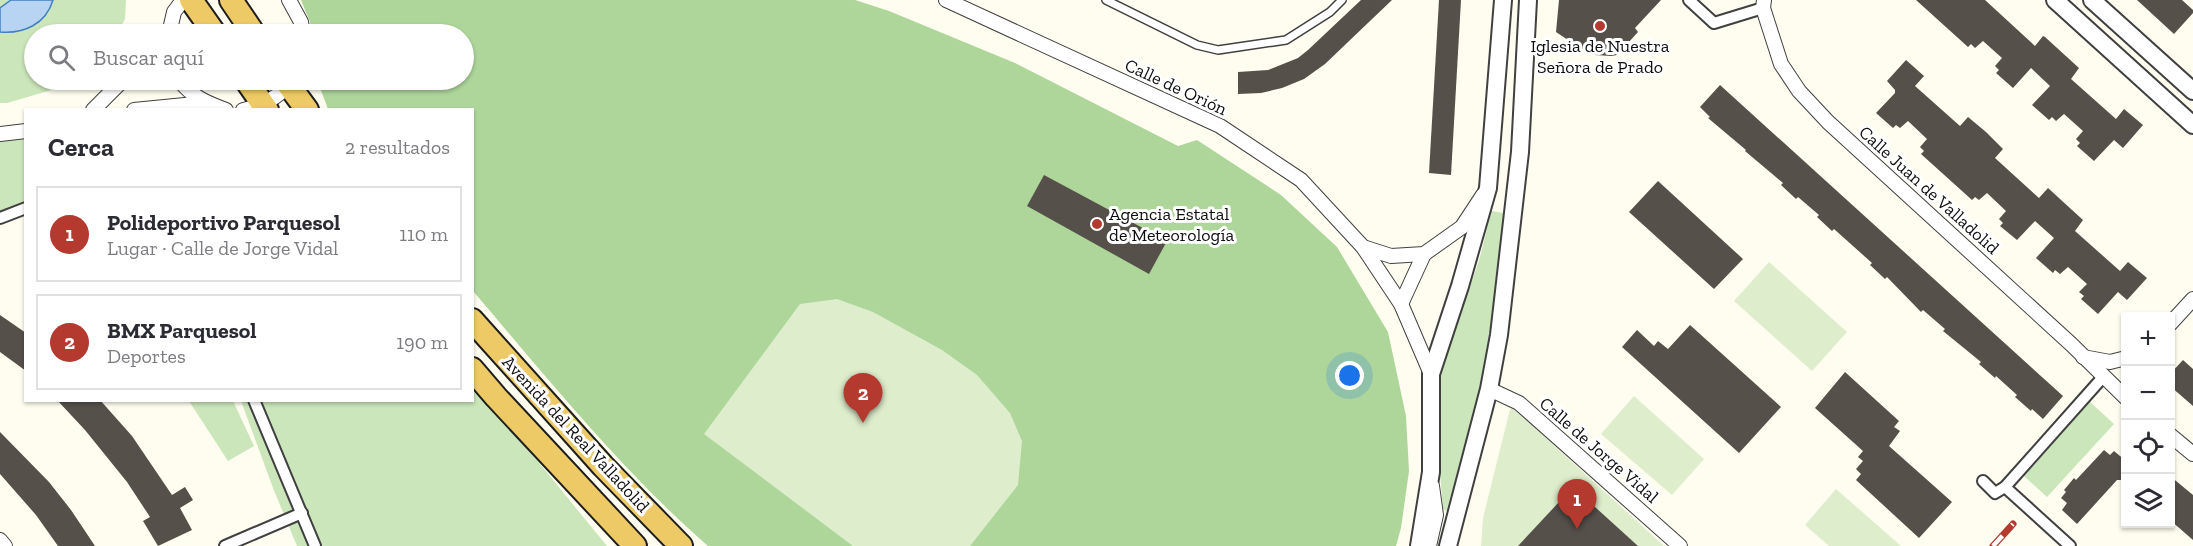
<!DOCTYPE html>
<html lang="es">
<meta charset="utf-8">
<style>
:root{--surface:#fff;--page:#f2f2f3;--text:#2b2b33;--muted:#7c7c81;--line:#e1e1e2;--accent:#b4392e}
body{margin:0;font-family:"Zilla Slab",serif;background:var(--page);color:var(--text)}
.controls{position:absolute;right:18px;bottom:18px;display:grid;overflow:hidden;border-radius:0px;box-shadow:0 2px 4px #0004}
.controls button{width:54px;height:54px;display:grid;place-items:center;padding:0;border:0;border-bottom:2px solid var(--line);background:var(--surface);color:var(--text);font:30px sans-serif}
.you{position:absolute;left:1350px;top:376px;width:21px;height:21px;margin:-15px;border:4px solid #fff;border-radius:50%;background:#1a73e8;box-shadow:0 0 0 9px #1a73e833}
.badge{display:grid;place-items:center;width:39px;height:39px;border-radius:50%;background:var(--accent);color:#fff;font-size:20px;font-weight:700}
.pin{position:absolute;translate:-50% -50px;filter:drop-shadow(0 2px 3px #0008)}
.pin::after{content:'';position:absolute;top:32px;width:21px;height:18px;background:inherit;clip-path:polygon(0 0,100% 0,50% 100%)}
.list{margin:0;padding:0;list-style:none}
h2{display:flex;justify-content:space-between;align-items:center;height:78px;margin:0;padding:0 24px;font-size:26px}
h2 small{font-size:20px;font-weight:400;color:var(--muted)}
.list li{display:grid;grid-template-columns:39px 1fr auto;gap:18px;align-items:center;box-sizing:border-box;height:96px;margin:0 12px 12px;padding:0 12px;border:2px solid var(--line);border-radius:0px}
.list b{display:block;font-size:22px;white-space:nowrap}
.list p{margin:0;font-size:20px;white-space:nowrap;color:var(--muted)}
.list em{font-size:20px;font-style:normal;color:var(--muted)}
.icon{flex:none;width:33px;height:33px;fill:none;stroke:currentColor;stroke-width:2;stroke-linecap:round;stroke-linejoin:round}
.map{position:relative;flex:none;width:2193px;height:546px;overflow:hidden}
.search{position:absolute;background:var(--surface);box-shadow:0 2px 4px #0004;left:24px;top:24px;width:450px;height:66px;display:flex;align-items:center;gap:15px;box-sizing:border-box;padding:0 21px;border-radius:33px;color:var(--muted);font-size:22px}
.panel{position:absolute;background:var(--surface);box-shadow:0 2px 4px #0004;left:24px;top:108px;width:450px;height:294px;border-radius:0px}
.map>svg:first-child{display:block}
.green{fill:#cbe6ba}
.forest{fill:#aed69b}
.pitch{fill:#deeecc}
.water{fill:#b7d4f2;stroke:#427fc4;stroke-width:1.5}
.building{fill:#55504a}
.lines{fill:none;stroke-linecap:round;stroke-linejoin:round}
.service-casing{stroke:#404040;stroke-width:10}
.pedestrian-casing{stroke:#404040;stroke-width:14}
.minor-casing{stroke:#404040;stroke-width:16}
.tertiary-casing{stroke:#404040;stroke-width:20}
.trunk-casing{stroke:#1e1e1e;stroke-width:26}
.service{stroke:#fff;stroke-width:7}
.pedestrian{stroke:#fff;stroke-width:10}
.minor{stroke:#fff;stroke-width:14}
.tertiary{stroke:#fff;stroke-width:16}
.trunk{stroke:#eeca66;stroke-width:22}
.rail-casing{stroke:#b4392e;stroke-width:7}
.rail{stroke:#fff;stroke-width:4.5;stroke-dasharray:14;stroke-linecap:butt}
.poi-dot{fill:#b4392e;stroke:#fff;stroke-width:2}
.labels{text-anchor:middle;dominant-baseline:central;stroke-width:6;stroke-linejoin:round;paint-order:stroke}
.poi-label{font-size:18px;fill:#0d0d0d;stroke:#fff}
.street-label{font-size:18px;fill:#0d0d0d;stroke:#fff}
</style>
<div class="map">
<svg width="2193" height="546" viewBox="0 0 2193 546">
<rect width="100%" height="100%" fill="#fefdef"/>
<g class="green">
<polygon points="0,0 126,0 126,1 125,19 117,34 34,34 34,80 77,80 72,84 7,103 0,103"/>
<polygon points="25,135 25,208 0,218 0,139"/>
<path d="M1491 211 1504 213 1494 312 1481 385 1449 512 1443 509C1440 463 1431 413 1442 368 1451 331 1468 296 1479 260 1484 244 1487 227 1491 211Z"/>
<polygon points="473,382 607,546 297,546 273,488 241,401 472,400"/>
<polygon points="189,401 233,401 254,446 228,461"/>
<polygon points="2090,402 2114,424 2047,497 2024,476"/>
</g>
<path class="forest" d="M301 0H855L889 11 1015 63 1178 146 1197 140 1281 195 1337 247 1388 332 1406 416 1409 471 1401 528 1396 546H708C621 470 548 379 473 291L472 110 328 109 317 80H464V34H312L310 22Z"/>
<g class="pitch">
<polygon points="1769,262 1847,332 1812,371 1734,301"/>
<polygon points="837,299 873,312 942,350 977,375 1010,413 1022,441 1018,485 970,546 853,546 704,434 800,304"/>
<polygon points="1634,396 1704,459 1672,495 1601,434"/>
<polygon points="1513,408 1664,546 1481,546 1483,518 1510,409"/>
<polygon points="1836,489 1901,546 1829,546 1805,525"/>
</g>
<path class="water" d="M11 0H53C46 24 24 34 0 32V8Z"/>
<g class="building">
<polygon points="1361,0 1392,0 1325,64 1304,79 1282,88 1261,93 1238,94 1238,72 1268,70 1298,58 1308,50"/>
<polygon points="1439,0 1461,0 1451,175 1429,173"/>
<polygon points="1559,0 1661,0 1635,28 1638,32 1617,55 1611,56 1595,55 1583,50 1556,32"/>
<polygon points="1916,0 1985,0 2035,46 2043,36 2045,37 2079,68 2071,79 2116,119 2124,109 2143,125 2123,148 2114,140 2094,161 2077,146 2080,143 2076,139 2083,131 2064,114 2056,121 2052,117 2049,120 2032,105 2050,86 2031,68 2013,88 1996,73 1999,70 1995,66 2002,58 1983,41 1975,48 1971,44 1968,47"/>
<polygon points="2137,0 2182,0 2193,10 2193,13 2174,34"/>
<polygon points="1906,60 1924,76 1915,86 1960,126 1968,117 1986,132 2003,149 1995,158 2039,198 2048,188 2083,220 2075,231 2120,271 2128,262 2147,278 2127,300 2118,292 2098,314 2081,299 2084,296 2079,292 2087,284 2068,267 2060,274 2055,270 2053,273 2036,258 2054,238 2035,221 2017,240 2000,226 2003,223 1999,219 2006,211 1987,193 1979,200 1975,197 1972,200 1921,154 1924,151 1920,147 1927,139 1908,121 1900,128 1896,125 1893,128 1876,113 1895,93 1895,90 1887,81"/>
<polygon points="1720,85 2063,396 2043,419 2032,409 2031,411 2015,397 2017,395 1996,376 1995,378 1979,364 1981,362 1943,331 1945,329 1923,310 1921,312 1887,277 1885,279 1870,265 1872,263 1834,229 1832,231 1817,217 1819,215 1798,197 1796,199 1781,185 1783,183 1745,151 1746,150 1708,118 1710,117 1700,107"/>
<polygon points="1044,175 1167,241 1149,274 1027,206"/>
<polygon points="1658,181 1743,259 1714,289 1629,212"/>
<polygon points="0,315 26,333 26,371 0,352"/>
<polygon points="1690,325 1781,407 1739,453 1622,347 1637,330 1654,346 1658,341 1668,349"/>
<polygon points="2183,360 2193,369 2193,406 2170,386 2170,374"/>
<polygon points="1845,372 1899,421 1894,427 1900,431 1889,446 1952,502 1919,538 1856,480 1861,474 1856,469 1863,461 1858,457 1863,451 1815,408"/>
<polygon points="57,400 100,400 132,436 172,495 185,487 193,500 180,508 192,530 158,546 143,521 150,517 127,482 85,430"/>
<polygon points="0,432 49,482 71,510 95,546 58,546 36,515 0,474"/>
<polygon points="2104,450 2110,455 2114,451 2126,461 2126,480 2117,480 2077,524 2062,510 2067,503 2061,498 2066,492 2064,490 2074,478 2076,480"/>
<polygon points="2170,476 2193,495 2193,540 2170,520"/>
<polygon points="1573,487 1638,546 1518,546"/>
</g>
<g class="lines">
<g class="service-casing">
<polyline id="service" points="1106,0 1197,45 1218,50 1286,40 1330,12 1342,0"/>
</g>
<g class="pedestrian-casing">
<g id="pedestrian">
<polyline points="1689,0 1714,23 1763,8"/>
<polyline points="0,218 26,208"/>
<polyline points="254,400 315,546"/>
<polyline points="1983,481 1995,493 2005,487 2103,377"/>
<polyline points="2005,487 2070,546"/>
<polyline points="225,546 302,513"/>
</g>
</g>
<g class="minor-casing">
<g id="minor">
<polyline points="289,0 301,22 303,34"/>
<polyline points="946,0 1220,126 1301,180 1363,247 1401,304 1431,374"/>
<polyline points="1764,0 1763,8 1781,64 1799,91 1828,122 2072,345 2126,398"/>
<polyline points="169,34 174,12 183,0"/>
<path d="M179 80C192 97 207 103 226 110"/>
<polyline points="93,110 123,80"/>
<polyline points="134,110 205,103"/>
<path d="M243 110C263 106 280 97 292 80"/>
<polyline points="0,134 26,131"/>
<polyline points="1363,247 1391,256 1424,254 1462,227 1483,195"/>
<polyline points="1401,304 1424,254"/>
<polyline points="2170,324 2193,299"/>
<polyline points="2083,357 2110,362 2126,358"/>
<polyline points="1489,389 1519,403 1680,546"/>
<polyline points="2170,435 2193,454"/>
<polyline points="0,540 5,546"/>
<polyline points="1429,546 1436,515 1432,486"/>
</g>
</g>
<g class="tertiary-casing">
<g id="tertiary">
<polyline points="2055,0 2193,125"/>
<polyline points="2092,0 2193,91"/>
<polyline points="1419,546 1431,472 1431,374 1460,286 1488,188 1503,0"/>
<polyline points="1448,546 1489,389 1499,335 1520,152 1528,0"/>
</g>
</g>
<g class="trunk-casing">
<g id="trunk">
<polyline points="191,0 215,34"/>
<polyline points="231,0 254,34"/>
<polyline points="246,80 267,110"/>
<polyline points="285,80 307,110"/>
<polyline points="472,320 603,466 681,546"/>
<polyline points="472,369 496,397 635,546"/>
</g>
</g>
<use href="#service" class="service"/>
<use href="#pedestrian" class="pedestrian"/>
<use href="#minor" class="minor"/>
<use href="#tertiary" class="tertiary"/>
<use href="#trunk" class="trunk"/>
<g class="rail-casing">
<polyline id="rail" points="1993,546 2013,524"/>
</g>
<use href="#rail" class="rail"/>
</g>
<g class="poi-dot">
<circle cx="1600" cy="26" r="6"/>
<circle cx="1097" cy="224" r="6"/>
</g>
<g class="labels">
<g class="poi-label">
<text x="1600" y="46">Iglesia de Nuestra<tspan x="1600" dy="21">Señora de Prado</tspan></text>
<text x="1109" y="214" text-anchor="start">Agencia Estatal<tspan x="1109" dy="21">de Meteorología</tspan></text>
</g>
<g class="street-label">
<text transform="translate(1176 87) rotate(25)">Calle de Orión</text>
<text transform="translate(1929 190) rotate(42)">Calle Juan de Valladolid</text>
<text transform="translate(576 434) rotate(47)">Avenida del Real Valladolid</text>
<text transform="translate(1599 450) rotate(41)">Calle de Jorge Vidal</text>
</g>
</g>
</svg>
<div class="controls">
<button>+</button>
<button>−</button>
<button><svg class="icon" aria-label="locate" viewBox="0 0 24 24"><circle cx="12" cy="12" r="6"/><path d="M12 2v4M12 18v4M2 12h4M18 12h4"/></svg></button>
<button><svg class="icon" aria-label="layers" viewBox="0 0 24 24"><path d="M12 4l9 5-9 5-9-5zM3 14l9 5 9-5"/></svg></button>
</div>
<div class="you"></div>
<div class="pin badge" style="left:1577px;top:529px">1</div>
<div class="pin badge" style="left:863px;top:423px">2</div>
<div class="search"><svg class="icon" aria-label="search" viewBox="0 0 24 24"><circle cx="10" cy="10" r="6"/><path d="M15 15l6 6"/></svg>Buscar aquí</div>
<section class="panel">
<h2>Cerca<small>2 resultados</small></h2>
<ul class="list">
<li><span class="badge">1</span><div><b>Polideportivo Parquesol</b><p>Lugar · Calle de Jorge Vidal</p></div><em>110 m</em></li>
<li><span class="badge">2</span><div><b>BMX Parquesol</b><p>Deportes</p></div><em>190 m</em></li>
</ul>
</section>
</div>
